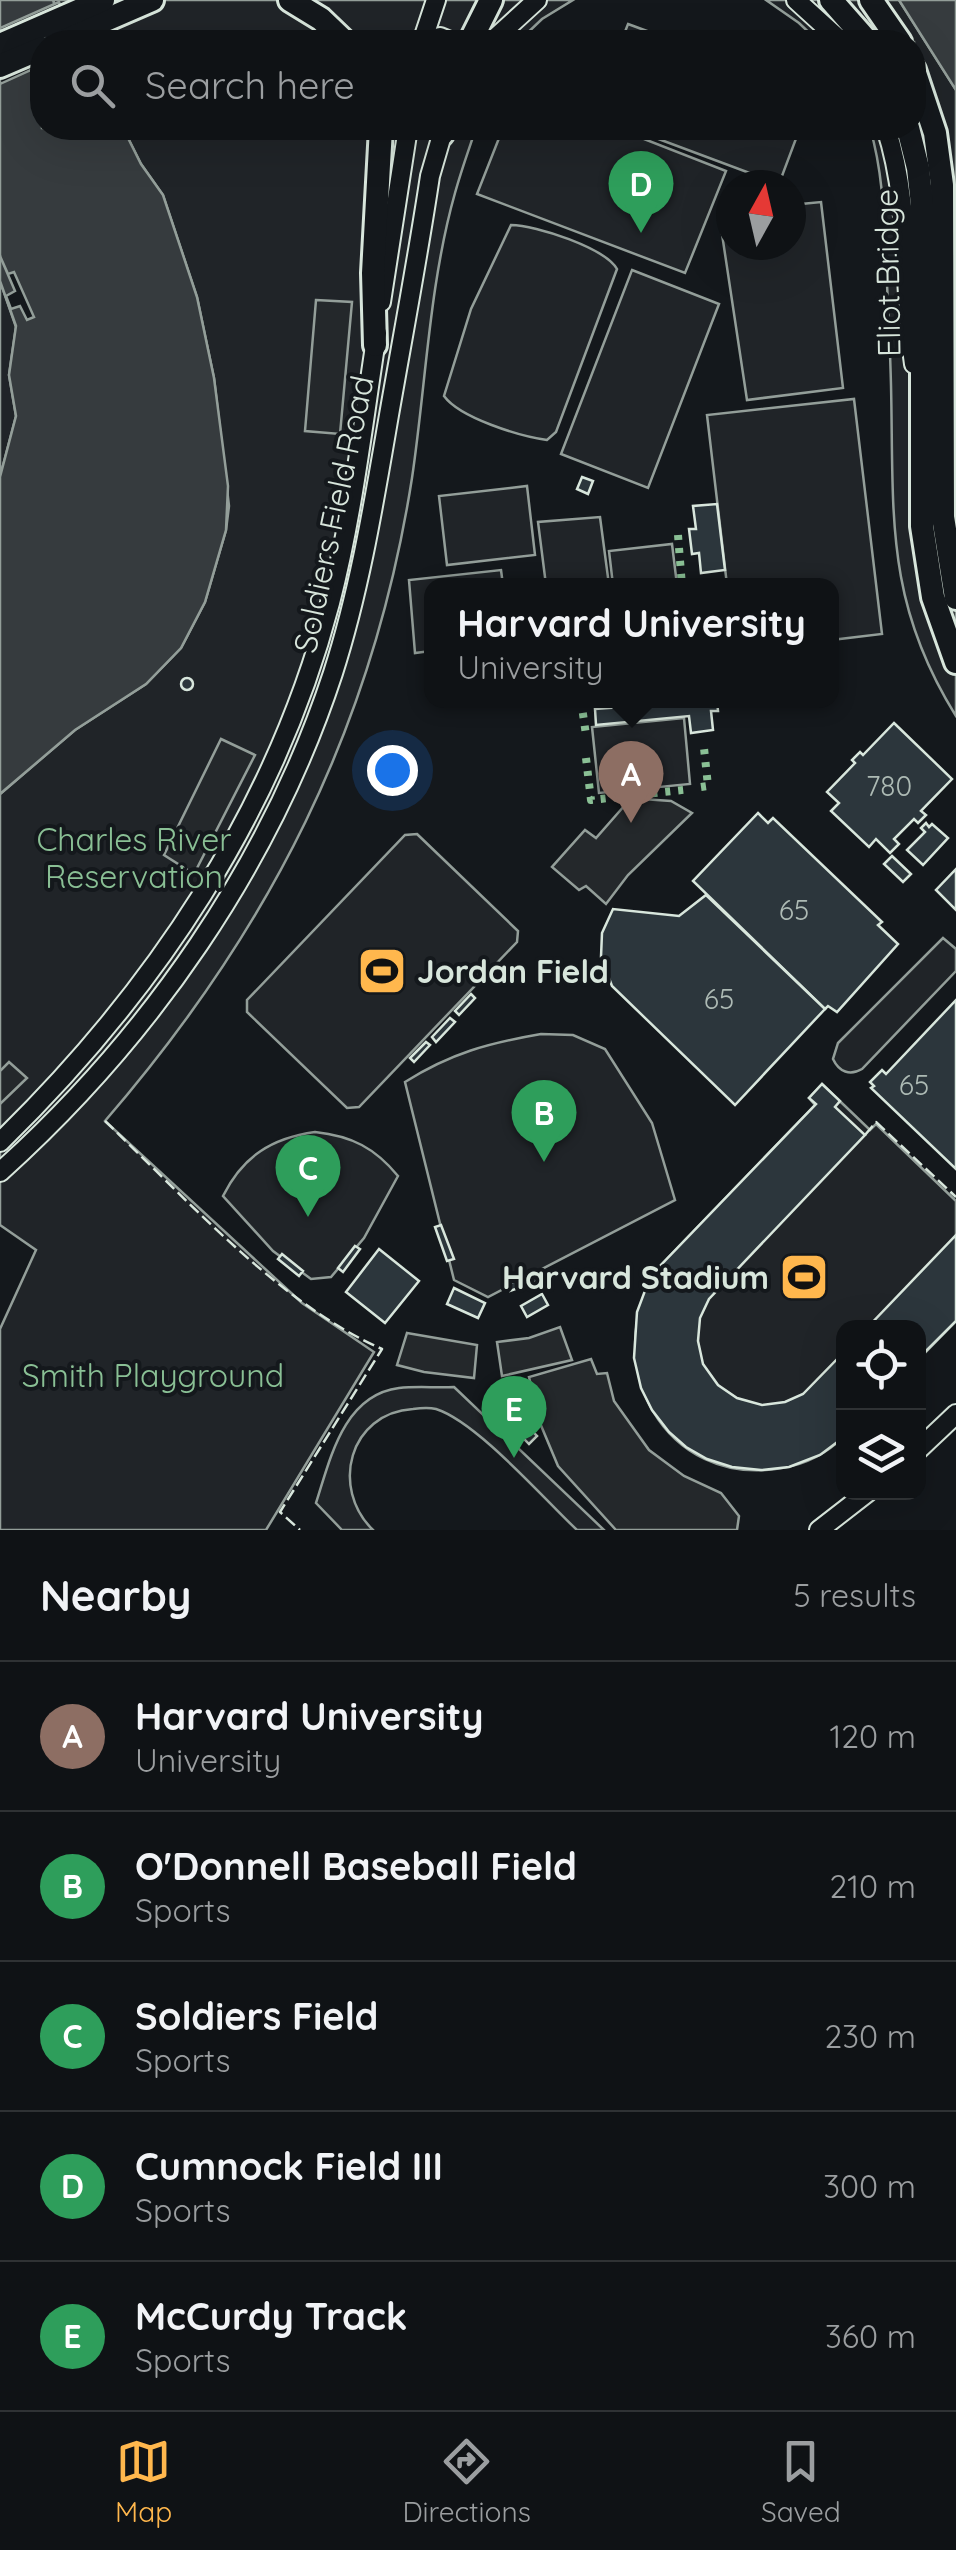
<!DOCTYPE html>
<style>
:root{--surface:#0f1215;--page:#181b1e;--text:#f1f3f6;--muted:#9b9ea0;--line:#2f3234;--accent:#ffb74d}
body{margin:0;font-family:Quicksand,sans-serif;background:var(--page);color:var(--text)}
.controls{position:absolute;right:30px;bottom:30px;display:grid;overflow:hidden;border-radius:20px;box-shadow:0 10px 40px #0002}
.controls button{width:90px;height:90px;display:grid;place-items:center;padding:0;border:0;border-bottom:2px solid var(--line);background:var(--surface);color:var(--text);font:50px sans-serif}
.compass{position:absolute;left:716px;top:170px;width:90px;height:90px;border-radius:50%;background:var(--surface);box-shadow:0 10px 40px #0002;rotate:8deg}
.you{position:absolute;left:392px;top:770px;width:35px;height:35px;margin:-25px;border:8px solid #fff;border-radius:50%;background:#1a73e8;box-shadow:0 0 0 15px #1a73e833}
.badge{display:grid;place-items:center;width:65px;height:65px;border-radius:50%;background:var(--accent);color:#fff;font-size:32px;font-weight:700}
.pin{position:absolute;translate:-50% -82px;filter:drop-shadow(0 2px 5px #0008)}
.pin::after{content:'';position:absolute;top:52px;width:35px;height:30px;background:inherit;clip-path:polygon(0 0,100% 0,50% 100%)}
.popup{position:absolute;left:424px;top:578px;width:415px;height:130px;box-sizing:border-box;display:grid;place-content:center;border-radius:20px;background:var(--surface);filter:drop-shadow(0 2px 8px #0005);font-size:32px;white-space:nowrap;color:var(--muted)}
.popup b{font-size:38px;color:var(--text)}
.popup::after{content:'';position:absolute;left:50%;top:100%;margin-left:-20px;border:20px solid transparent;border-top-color:var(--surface)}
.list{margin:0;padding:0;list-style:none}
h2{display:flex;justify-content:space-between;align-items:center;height:130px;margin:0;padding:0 40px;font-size:42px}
h2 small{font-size:32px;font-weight:400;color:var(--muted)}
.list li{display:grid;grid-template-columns:65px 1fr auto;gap:30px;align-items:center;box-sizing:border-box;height:150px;padding:0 40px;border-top:2px solid var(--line)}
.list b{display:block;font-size:38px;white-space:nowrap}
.list p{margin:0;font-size:32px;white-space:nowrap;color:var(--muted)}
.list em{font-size:32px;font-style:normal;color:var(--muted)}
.icon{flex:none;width:55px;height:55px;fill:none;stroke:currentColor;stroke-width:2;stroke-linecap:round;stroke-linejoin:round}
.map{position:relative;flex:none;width:956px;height:1530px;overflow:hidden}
.search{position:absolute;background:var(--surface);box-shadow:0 10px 40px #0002;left:30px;right:30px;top:30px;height:110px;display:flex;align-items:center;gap:25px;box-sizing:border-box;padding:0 35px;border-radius:40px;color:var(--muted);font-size:38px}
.sheet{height:880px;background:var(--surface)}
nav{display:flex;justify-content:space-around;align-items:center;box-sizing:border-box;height:140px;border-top:2px solid var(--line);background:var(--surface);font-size:28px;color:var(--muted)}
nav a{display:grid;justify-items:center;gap:5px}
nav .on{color:var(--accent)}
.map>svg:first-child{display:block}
.green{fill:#202428;stroke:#939e99;stroke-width:2.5}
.parking{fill:#24282b;stroke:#939e99;stroke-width:2.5}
.water{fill:#363b3e;stroke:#939e99;stroke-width:2.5}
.pier{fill:#14181c;stroke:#939e99;stroke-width:2.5}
.building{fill:#2c363c;stroke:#d8e6dc;stroke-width:2.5}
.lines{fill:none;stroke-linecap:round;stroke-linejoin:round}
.secondary-casing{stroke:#d8e6dc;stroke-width:22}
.primary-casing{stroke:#d8e6dc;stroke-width:22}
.highway-casing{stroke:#d8e6dc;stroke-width:28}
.secondary{stroke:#14181c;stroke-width:18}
.primary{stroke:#14181c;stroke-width:18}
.highway{stroke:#14181c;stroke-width:22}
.hedge{stroke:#8ac095;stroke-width:8;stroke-dasharray:5 8;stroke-linecap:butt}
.fence{stroke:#d8e6dc;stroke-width:2.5;stroke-dasharray:12 5;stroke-linecap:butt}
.labels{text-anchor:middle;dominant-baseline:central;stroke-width:8;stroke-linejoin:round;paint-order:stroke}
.number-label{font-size:28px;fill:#adbab4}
.street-label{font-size:32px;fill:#d8e6dc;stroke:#14181c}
.park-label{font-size:32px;fill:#8ac095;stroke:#14181c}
.poi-label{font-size:32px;font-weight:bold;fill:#d8e6dc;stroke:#14181c;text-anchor:start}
</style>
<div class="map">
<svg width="956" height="1530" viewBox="0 0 956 1530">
<rect width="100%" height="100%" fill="#14181c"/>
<g class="green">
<polygon points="53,0 573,0 542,19 518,42 69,42"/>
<path d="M766 0H899L956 90V716C884 601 894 513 891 385 890 345 888 304 886 263 884 217 883 172 870 128H914V42H819L799 23Z"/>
<polygon points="628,24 677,42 621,42"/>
<path d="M123 128H476C469 149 461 171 455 193 429 285 426 384 412 478 373 728 269 931 105 1121L302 1303 374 1352 266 1530H0V1329L36 1250 0 1225V794L75 730 146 684 181 648 205 602 226 530 229 506 214 378 197 297 163 195 141 164Z"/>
<polygon points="503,128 616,128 726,171 685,273 477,194"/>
<polygon points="629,128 800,128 779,184"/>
<polygon points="821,202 843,388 747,400 719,214 731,213 731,245 791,245 791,205"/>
<path d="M511 225C536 225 605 248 617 269L556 432 547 440C519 436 460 418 444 396L471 309Z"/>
<polygon points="632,270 719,304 648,488 561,454"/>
<polygon points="0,281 16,327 9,375 16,416 0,477"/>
<polygon points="854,399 882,634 831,640 831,586 727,585 707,415"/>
<polygon points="527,486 535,555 447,565 439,496"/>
<polygon points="600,517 609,585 546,585 538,522"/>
<polygon points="672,544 677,585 613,585 609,551"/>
<polygon points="501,570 503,585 431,586 431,651 415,653 409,580"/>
<polygon points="684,718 690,784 599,793 592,727"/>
<polygon points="417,834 518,931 517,942 359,1107 347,1108 247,1012 247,1000 405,835"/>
<path d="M943 938 956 949V971L862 1069C850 1076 839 1072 833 1059L838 1043Z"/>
<path d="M541 1034 573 1035 605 1049 652 1123 675 1200 488 1297 454 1280 405 1082C451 1053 489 1043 541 1034Z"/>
<path d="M822 1084 870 1130 876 1124 956 1201V1321L919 1359 918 1328H844L843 1437C827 1453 805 1464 782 1468 665 1489 596 1362 659 1267L815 1105 809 1098Z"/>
<path d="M315 1132C352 1136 375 1148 398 1176L364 1238 331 1277 311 1279 273 1251 223 1196C243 1156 272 1138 315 1132Z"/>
<path d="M454 1387 604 1530H577C543 1498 477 1422 436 1409 428 1407 420 1408 413 1409 349 1413 330 1488 373 1530H342L316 1503C330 1460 343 1395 399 1388 417 1386 436 1388 454 1387Z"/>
</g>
<g class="parking">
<polygon points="316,300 352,302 340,434 305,431"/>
<polygon points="221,739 255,755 194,874 164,855"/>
<polygon points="642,799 671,801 692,813 628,875 606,904 586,886 579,890 552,867 585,830 596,838 625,805"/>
<polygon points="9,1062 27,1078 0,1104 0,1071"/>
<polygon points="560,1327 572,1360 502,1376 497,1342 529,1338"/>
<polygon points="407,1333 477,1345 474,1378 424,1372 397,1365"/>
<polygon points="591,1359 597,1374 607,1373 614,1401 649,1450 684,1476 721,1493 739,1516 737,1530 616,1530 558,1466 540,1423 529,1377"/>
</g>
<g class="water">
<polygon points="0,0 53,0 62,27 42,42 42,128 123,128 141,164 163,195 197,297 214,378 228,486 226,530 205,602 181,648 146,684 75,730 0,794 0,477 16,416 9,375 16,326 0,281"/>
<polygon points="899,0 956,0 956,90"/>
</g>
<g class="pier">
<polygon points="59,2 67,25 42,42 42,65 0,84 0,28"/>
<polygon points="0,256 8,274 14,272 34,317 27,320 20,306 11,309 6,296 15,291"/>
</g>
<g class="building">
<polygon points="582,477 593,481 588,494 577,489"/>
<polygon points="717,504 725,570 701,573 699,553 692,554 689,529 696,529 693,506"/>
<circle cx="187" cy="684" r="6"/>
<polygon points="717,700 718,711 711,711 713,730 691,733 689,716 596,725 595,709"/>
<polygon points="894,723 952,779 921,811 926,815 918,823 914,819 894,839 899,844 890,853 876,839 869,847 831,811 839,803 827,792 855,763 852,760 860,752 863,755"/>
<polygon points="758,813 768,823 773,818 882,922 878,925 898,944 837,1012 828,1006 825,1009 693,881"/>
<polygon points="926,823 929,827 932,824 948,838 923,865 907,850 925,832 921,828"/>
<polygon points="892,856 911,874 903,882 884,864"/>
<polygon points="956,869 956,910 936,890"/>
<polygon points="706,895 825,1009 735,1105 612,986 601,957 602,933 613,909 679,916"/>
<polygon points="471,994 475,998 459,1015 455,1011"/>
<polygon points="956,1000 956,1169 871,1088 874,1086 870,1082 882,1070 886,1074"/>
<polygon points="450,1018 455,1022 436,1042 432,1037"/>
<polygon points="426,1042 430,1045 414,1062 410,1058"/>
<polygon points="822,1084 840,1101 835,1107 865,1135 709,1299 700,1318 698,1341 703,1364 718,1385 737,1398 762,1405 785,1402 803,1394 844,1352 844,1437 820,1455 789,1467 761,1470 732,1467 707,1459 686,1447 669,1432 652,1410 641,1388 634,1358 637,1312 646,1288 661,1265 816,1104 809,1098"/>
<polygon points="441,1225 454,1259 447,1261 435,1227"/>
<polygon points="956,1235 956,1321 918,1359 918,1328 867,1328"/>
<polygon points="355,1246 360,1249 343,1272 338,1268"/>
<polygon points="379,1249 419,1281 385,1323 346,1292"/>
<polygon points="282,1254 303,1271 299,1276 278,1259"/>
<polygon points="542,1272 544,1279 510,1291 507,1284"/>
<polygon points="454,1288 485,1303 478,1318 447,1304"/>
<polygon points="542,1294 548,1305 527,1317 521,1306"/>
<polygon points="504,1402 537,1436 529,1444 496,1410"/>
</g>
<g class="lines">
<g class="secondary-casing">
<g id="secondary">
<polyline points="918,1450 956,1414"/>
<polyline points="819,1530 868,1492"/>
</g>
</g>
<g class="primary-casing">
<g id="primary">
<polyline points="796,0 842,42"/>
<polyline points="422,42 436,0"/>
<polyline points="426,42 440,37 452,42"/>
<polyline points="491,42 537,0"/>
<path d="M886 128C911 204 903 286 914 364"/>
<polyline points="381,302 408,128"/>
<path d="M0 1142C154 992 275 812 330 603 353 514 363 423 377 333"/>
<path d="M0 1172C149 1038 270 865 333 673 360 589 374 502 389 415 403 335 418 256 430 176L444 128"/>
</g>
</g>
<g class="highway-casing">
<g id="highway">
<polyline points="290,0 321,19 345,42"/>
<polyline points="831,0 868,42"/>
<polyline points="871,0 900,42"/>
<polyline points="55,42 152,0"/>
<polyline points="470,42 491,0"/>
<polyline points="0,45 103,0"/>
<polyline points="0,66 42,48"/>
<polyline points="914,70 935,133 942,185 943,517 956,598"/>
<polyline points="908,128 918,168 922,205 922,526 933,597 956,662"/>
<polyline points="442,134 443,128"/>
<polyline points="375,345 373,273 381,128"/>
</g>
</g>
<use href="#secondary" class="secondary"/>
<use href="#primary" class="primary"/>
<use href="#highway" class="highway"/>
<g class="hedge">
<polyline points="678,535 682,586"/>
<polyline points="581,700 586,735"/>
<polyline points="586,758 591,800 691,789"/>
<polyline points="701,787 708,786 704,748"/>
</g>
<g class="fence">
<path d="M105 1121C187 1199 278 1303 382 1349L280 1512 300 1530"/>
<polyline points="865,1135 876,1122 956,1197"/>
</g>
</g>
<defs>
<g id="stadium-square" transform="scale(2.5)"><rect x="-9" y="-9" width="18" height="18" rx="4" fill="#ffb74d" stroke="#14181c"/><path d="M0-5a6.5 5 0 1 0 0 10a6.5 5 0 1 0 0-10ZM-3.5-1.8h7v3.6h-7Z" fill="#111"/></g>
</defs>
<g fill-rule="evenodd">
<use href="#stadium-square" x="382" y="971"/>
<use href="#stadium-square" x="804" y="1277"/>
</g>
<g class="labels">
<g class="number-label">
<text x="889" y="785">780</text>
<text x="794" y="909">65</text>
<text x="719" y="998">65</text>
<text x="914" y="1084">65</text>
</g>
<g class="street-label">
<text transform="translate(887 273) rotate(-91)">Eliot Bridge</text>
<text transform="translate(333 514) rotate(-78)">Soldiers Field Road</text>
</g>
<g class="park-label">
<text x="134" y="839">Charles River<tspan x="134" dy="37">Reservation</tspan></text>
<text x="153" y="1375">Smith Playground</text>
</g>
<g class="poi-label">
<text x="417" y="971">Jordan Field</text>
<text x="769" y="1277" text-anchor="end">Harvard Stadium</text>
</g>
</g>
</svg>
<div class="controls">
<button><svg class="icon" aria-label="locate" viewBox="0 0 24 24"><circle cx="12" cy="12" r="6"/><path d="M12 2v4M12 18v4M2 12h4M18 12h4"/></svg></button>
<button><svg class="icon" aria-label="layers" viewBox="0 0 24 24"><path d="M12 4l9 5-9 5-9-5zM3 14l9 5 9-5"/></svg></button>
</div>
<svg class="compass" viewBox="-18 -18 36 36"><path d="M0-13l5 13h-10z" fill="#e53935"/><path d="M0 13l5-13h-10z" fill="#9b9ea0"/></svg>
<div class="you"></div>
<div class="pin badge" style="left:631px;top:823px;background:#8d6e63">A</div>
<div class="popup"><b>Harvard University</b>University</div>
<div class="pin badge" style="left:544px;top:1162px;background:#2e9e5b">B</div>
<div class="pin badge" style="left:308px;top:1217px;background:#2e9e5b">C</div>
<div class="pin badge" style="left:641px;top:233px;background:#2e9e5b">D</div>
<div class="pin badge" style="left:514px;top:1458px;background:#2e9e5b">E</div>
<div class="search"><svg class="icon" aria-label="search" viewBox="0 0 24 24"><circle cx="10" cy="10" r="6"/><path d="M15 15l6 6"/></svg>Search here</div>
</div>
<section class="sheet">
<h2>Nearby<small>5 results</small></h2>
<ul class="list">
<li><span class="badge" style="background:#8d6e63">A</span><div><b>Harvard University</b><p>University</p></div><em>120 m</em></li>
<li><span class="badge" style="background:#2e9e5b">B</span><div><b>O'Donnell Baseball Field</b><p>Sports</p></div><em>210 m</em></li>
<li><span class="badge" style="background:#2e9e5b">C</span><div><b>Soldiers Field</b><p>Sports</p></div><em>230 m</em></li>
<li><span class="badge" style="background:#2e9e5b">D</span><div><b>Cumnock Field III</b><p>Sports</p></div><em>300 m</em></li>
<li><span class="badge" style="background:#2e9e5b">E</span><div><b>McCurdy Track</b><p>Sports</p></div><em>360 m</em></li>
</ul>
</section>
<nav>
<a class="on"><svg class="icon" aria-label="map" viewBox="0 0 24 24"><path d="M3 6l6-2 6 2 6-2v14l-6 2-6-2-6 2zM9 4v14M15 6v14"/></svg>Map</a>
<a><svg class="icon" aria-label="directions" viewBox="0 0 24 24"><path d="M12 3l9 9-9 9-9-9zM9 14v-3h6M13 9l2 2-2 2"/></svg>Directions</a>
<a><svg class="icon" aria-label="saved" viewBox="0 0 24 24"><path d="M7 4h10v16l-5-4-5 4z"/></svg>Saved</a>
</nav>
